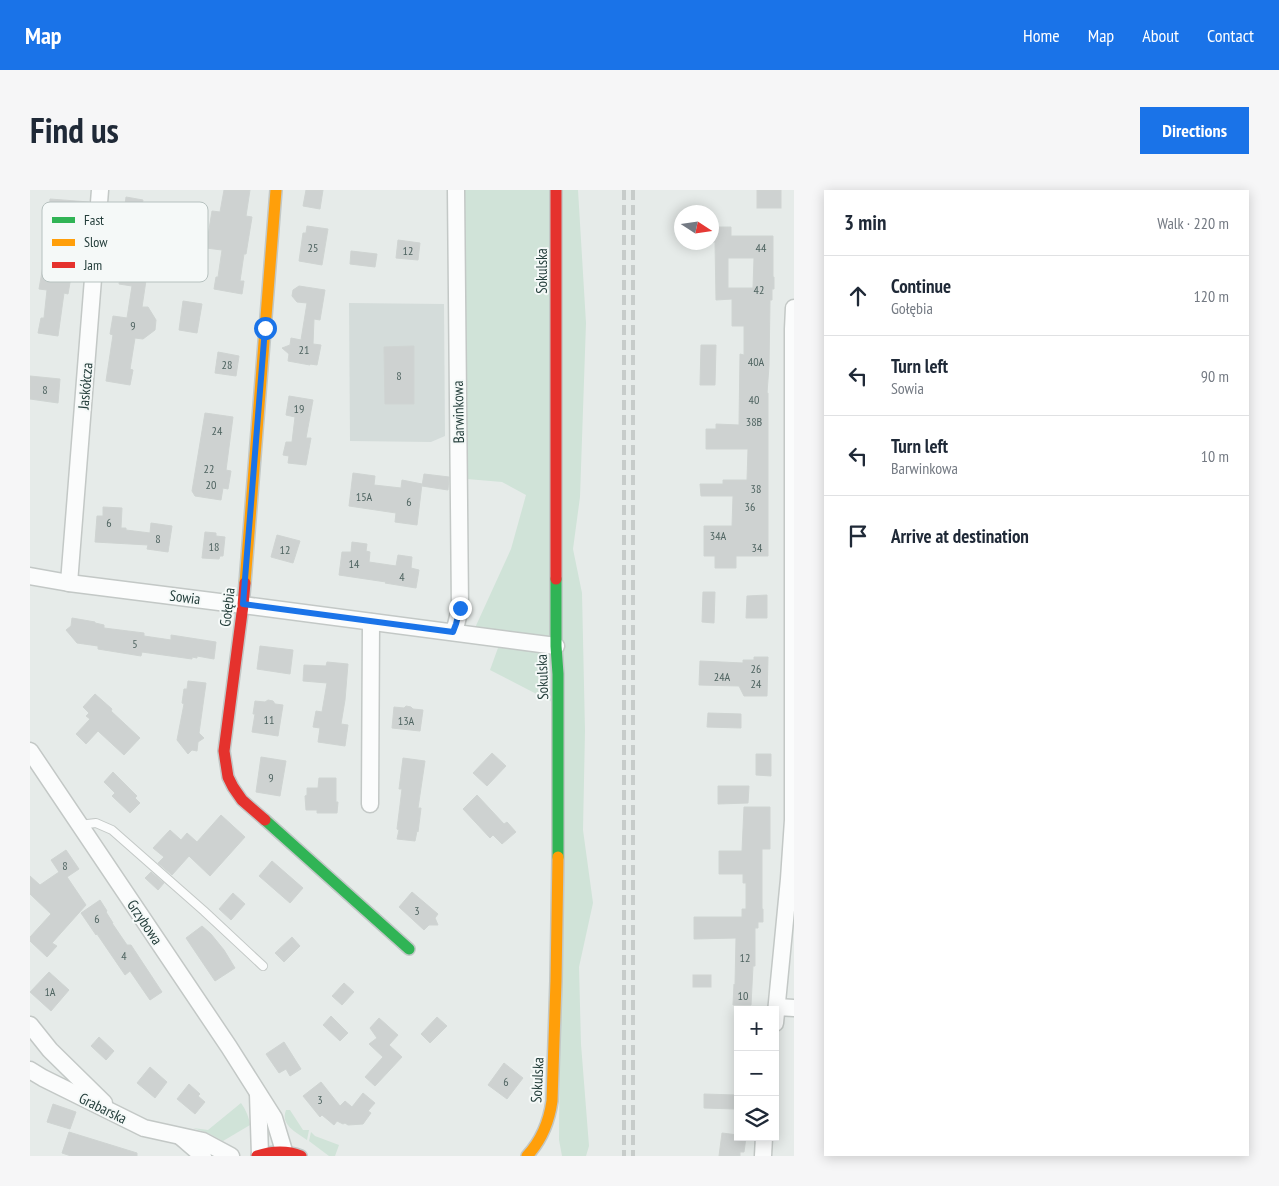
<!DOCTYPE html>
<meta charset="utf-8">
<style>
:root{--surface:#fff;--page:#f6f6f7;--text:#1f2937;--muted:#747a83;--line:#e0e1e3;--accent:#1a73e8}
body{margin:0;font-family:"PT Sans Narrow",sans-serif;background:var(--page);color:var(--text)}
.controls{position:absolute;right:15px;bottom:15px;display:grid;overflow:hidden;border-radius:0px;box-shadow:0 2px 12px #0003}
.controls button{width:45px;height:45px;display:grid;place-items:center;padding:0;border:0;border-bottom:1px solid var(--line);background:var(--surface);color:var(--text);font:25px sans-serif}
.compass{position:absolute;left:644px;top:15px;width:45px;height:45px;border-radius:50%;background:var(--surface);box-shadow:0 2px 12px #0003;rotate:102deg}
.stop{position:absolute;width:15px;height:15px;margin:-11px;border:4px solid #1a73e8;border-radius:50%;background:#fff}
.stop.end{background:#1a73e8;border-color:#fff;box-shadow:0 1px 5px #0008}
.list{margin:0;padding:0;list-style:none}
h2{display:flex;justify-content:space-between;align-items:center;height:65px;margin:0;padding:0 20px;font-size:21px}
h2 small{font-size:16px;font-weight:400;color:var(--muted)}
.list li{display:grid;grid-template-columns:32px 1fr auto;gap:15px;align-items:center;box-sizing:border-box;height:80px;padding:0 20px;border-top:1px solid var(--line)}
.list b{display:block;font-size:19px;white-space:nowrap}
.list p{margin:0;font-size:16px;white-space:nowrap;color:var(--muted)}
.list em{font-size:16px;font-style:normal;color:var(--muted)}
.icon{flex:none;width:28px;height:28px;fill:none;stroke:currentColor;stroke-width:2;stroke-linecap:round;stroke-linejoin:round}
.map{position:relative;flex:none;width:764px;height:966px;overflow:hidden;border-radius:0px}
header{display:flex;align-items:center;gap:30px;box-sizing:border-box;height:70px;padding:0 25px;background:var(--accent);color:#fff}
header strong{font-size:24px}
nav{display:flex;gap:28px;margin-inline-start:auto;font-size:18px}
.intro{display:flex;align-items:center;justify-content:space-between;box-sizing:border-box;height:120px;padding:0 30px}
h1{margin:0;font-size:35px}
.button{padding:12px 22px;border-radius:0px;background:var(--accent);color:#fff;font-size:18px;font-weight:700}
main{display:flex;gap:30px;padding:0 30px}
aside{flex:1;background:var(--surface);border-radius:0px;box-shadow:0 2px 12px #0003}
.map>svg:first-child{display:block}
.built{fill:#d4dcda}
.green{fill:#d0e3d8}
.building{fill:#ced2d1;stroke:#cfd4d2;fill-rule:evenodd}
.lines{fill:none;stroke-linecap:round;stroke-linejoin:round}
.lane-casing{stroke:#c3c8c6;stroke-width:10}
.street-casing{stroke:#c3c8c6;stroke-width:19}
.fast-casing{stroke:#c2c8c7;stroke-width:14}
.slow-casing{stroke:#c2c8c7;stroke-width:14}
.jam-casing{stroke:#c2c8c7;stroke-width:14}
.lane{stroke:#fbfcfc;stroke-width:8}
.street{stroke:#fbfcfc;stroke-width:16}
.fast{stroke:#30b455;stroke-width:11}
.slow{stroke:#ff9f0a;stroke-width:11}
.jam{stroke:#e5322d;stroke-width:11}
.rail{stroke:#c7ccca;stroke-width:4;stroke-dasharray:10 5;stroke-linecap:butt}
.route{stroke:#1a73e8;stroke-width:6}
.labels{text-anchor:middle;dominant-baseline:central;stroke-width:4;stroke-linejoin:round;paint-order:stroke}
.number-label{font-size:12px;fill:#4f6461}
.street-label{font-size:15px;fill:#243e3b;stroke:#f5f9f8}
.key{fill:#f5f9f8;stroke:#b6c1bf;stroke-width:1}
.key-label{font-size:14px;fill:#243e3b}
</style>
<header>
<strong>Map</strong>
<nav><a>Home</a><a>Map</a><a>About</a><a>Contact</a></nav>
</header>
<div class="intro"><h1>Find us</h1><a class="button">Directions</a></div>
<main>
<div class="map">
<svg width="764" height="966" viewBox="0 0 764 966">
<rect width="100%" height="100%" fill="#e6ebe9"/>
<polygon class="built" points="319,113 414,114 415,246 401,252 320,251"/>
<g class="green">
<polygon points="433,0 548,0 556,133 550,307 543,359 552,403 555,541 553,640 563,713 549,777 551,854 559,956 556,966 532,966 529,950 530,802 522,512 460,480 473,444 444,440 481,359 496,305 472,292 437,289"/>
<path d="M211 913C216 920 219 927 220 935L193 951 178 943 163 938 178 940Z"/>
<path d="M256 920H260L273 940H279L277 950C266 942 250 935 256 920Z"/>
<polygon points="281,942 285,946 309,955 305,966 299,966 279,951"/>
</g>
<g class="building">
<polygon points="194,0 220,0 216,26 222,27 216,64 214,64 210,91 214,91 212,104 184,99 186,87 188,87 192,60 176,58 182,21 190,22"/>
<polygon points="276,0 293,0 290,19 273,16"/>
<rect x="727" y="0" width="24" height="18"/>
<polygon points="96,7 113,10 112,15 119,16 116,36 114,35 112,46 94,43 95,33 93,32"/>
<polygon points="20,9 59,12 58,23 43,23 42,33 19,31"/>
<polygon points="277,36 298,39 292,75 269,71 273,43 276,43"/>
<path d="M682 37H701V46H743V87H744V99H742V110H740L739 176 737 203H738V366H706V378H685V366H674V336H702L703 306H671L670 294H693V290H717L718 259H676V239H686V234L709 235 710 164 714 165V136H702V109L686 110 685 52H682ZM698 68H724L723 98H698Z"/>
<polygon points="368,50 390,53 388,70 366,68"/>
<polygon points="321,61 347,64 345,77 320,74"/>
<polygon points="92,73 118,77 112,117 118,117 126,130 125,140 113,149 105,148 100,179 103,180 100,195 76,191 83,145 80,144 83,126 97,128 102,96 89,94"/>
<polygon points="13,76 42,81 38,104 34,103 28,146 8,143 11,128 14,128 17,100 9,99"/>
<polygon points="269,96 295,100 290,130 284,129 283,154 291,155 287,175 280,174 280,175 258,171 259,164 252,158 260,155 261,148 271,150 277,113 267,112 262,106 263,100"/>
<polygon points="153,111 172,114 167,143 149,140"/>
<polygon points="671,155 686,155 685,195 670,195"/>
<polygon points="384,156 384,214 355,214 354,157"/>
<polygon points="188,162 209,166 206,186 185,183"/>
<polygon points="0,186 30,189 28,213 0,209"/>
<polygon points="259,206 283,210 276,248 281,248 276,275 258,273 259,266 253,265 256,252 262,252 265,227 256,225"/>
<polygon points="175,223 203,227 196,280 201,281 198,299 193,298 191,310 165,306 162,301"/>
<polygon points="323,283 345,286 344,295 371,298 372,290 392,294 387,335 365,332 366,323 319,316"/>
<polygon points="394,284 419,287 418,300 392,296"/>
<polygon points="73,317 92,318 91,338 96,338 96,340 120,343 121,333 142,336 138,362 117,359 118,355 65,352 67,326 73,326"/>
<polygon points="175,342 186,343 186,346 195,347 193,366 190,366 189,369 172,368"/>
<polygon points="247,345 270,351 263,373 241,367"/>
<polygon points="322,352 337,354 336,361 340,362 339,372 366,376 368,365 382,367 381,378 389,380 386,398 355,393 356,392 309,385 312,362 321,362"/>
<polygon points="673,402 685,402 684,433 672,432"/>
<polygon points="737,405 737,428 716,428 717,406"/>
<polygon points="42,428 65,432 65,433 74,435 74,438 114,443 114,446 141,450 141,445 186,452 184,469 167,466 167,468 162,467 162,469 119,463 112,462 111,466 68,459 68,456 47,453 36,440 41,436"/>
<polygon points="230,456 263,460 260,484 227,479"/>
<polygon points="724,467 738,467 737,506 714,506 709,496 669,495 670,471 713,473 713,470 724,470"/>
<polygon points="297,472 318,474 315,510 311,534 318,535 315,556 288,552 290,538 283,537 286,521 292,522 297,493 273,491 274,475 296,476"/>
<polygon points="158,491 176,493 169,543 174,548 168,552 167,561 162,560 158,564 147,550 154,514 152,513 154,499 157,499"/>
<polygon points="65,504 82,519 81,521 110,548 94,565 68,541 56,554 46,544 60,529 56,526 59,523 53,517"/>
<polygon points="238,510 243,511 245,514 253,515 248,546 222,542 225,524 223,524 225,511 235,512"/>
<polygon points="376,516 381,517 383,519 393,520 390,541 362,538 364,517 374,518"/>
<polygon points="678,523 711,524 711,538 677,537"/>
<polygon points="462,563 476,576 457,596 443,583"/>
<polygon points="726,564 741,564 741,586 726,585"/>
<polygon points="231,567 256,571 250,606 226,602"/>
<polygon points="373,568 395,571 388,618 391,618 388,642 387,641 385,651 367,649 369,640 367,639 372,599 369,599"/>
<polygon points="83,582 107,606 105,608 110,613 100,623 82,606 85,603 74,592"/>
<polygon points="289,588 306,588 306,612 308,612 307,623 287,623 287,620 276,620 275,606 277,605 277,598 288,598"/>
<polygon points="688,596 719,596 718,613 688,614"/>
<polygon points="447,605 474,634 477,632 486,642 472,654 463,645 460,648 433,619"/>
<polygon points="714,617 740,617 740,659 732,659 732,719 733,719 733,732 728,732 728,738 725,738 725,776 723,776 721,815 703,815 704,794 705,795 706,748 664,749 664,727 712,727 712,719 716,719 716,693 713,693 713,684 689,684 689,661 712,661"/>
<polygon points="191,625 215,647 180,686 159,666 142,685 128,673 134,667 123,658 140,640 151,650 157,643 167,652"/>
<polygon points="36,660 49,679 37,687 56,715 22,753 27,756 17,767 0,751 0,747 21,724 0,704 0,686 10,695 29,682 21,670"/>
<polygon points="242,671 273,698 260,713 229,686"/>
<polygon points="121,682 134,693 128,700 115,688"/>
<polygon points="382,702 408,724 405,728 408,735 399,735 394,740 369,717"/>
<polygon points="203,703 215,714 201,730 189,719"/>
<polygon points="70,710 77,721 76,722 83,733 82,733 97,755 101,755 132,802 120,810 100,781 95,785 67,744 66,745 51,723"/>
<polygon points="172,736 181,744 194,760 205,778 185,791 156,748"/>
<polygon points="262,747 270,756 254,772 245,763"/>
<polygon points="19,782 39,800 21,821 0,802"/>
<rect x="663" y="785" width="18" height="12"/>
<polygon points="314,793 324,802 312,815 302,806"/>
<polygon points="301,826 318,843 310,851 293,835"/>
<polygon points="407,827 417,836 400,853 391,844"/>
<polygon points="349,828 368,845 359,855 372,867 345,896 335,887 353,867 339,854 347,848 340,838"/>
<polygon points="69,847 84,861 76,870 61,856"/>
<polygon points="254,852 271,879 260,886 256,879 249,883 236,864"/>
<polygon points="474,873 493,888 477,909 458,895"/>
<polygon points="120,877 137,892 125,908 107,893"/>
<polygon points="291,892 310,916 315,911 322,917 333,903 345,913 338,921 341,923 333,934 318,935 315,933 313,934 307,931 304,935 292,925 290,927 273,906"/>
<polygon points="159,894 170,904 168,906 175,912 165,924 147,909"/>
<polygon points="674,904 705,905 705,919 674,918"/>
<polygon points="23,914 46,922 40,939 17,932"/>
<polygon points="39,942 107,963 107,966 41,966 32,963"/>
<polygon points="692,943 708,945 708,947 716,947 714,962 710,962 710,966 689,966"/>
</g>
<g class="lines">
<g class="lane-casing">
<polyline id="lane" points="49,635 66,633 82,640 174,721 233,776"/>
</g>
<g class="street-casing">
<g id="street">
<polyline points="0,386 39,393 213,415 526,456"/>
<polyline points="39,393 70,0"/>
<polyline points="423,442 426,435 430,418 426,0"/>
<polyline points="0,561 199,857 244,928 254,961"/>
<polyline points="340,614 341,432"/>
<polyline points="747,817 764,818"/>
<polyline points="745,833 759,689 763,630 763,139 764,118"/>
<polyline points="0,835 20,860 74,913"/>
<polyline points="0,880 13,888 114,938 173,951 201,966"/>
<polyline points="228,904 230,965"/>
<polyline points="151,947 173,966"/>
<polyline points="733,966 734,947"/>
</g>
</g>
<g class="fast-casing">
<g id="fast">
<polyline points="526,389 526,456 528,484 528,667"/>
<polyline points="235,630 379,759"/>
</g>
</g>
<g class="slow-casing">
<g id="slow">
<polyline points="215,393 246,0"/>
<path d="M497 966C511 951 519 932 522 911L526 791 528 667"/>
</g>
</g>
<g class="jam-casing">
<g id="jam">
<polyline points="526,0 526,389"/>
<polyline points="215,393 213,415 194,561 198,587 203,597 212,610 235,630"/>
<path d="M227 966C242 961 256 960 271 966"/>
</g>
</g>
<use href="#lane" class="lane"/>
<use href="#street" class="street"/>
<use href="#fast" class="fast"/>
<use href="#slow" class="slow"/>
<use href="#jam" class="jam"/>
<g class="rail">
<polyline points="594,0 594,966"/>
<polyline points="603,0 603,966"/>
</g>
</g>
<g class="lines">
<polyline class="route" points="235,138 213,414 423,442 426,434 430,418"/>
</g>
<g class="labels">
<g class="number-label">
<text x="283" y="57">25</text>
<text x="731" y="57">44</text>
<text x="378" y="60">12</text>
<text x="729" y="99">42</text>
<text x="103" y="135">9</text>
<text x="274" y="159">21</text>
<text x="726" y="171">40A</text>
<text x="197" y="174">28</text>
<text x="369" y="185">8</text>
<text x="15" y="199">8</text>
<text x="724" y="209">40</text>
<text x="269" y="218">19</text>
<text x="724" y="231">38B</text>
<text x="187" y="240">24</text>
<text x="179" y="278">22</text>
<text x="181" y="294">20</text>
<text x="726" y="298">38</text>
<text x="334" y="306">15A</text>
<text x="379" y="311">6</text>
<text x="720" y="316">36</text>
<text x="79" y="332">6</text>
<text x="688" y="345">34A</text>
<text x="128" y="348">8</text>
<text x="184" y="356">18</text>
<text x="727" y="357">34</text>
<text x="255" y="359">12</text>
<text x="324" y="373">14</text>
<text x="372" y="386">4</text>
<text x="105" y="453">5</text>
<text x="726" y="478">26</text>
<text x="692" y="486">24A</text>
<text x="726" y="493">24</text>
<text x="239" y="529">11</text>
<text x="376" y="530">13A</text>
<text x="241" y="587">9</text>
<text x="35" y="675">8</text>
<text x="387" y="720">3</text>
<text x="67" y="728">6</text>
<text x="94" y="765">4</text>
<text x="715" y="767">12</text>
<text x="20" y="801">1A</text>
<text x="713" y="805">10</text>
<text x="476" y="891">6</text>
<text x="290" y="909">3</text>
</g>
<g class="street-label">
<text transform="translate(511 81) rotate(-90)">Sokulska</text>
<text transform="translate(55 196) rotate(-85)">Jaskółcza</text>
<text transform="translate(428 222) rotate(-91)">Barwinkowa</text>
<text transform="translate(155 407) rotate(7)">Sowia</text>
<text transform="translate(197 417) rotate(-83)">Gołębia</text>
<text transform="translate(512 487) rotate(-92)">Sokulska</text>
<text transform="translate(115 732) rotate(56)">Grzybowa</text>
<text transform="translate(507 890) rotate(-87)">Sokulska</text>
<text transform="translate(73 918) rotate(26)">Grabarska</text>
</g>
</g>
<rect x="12" y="12" width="166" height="80" rx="8" class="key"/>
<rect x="22" y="27" width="23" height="6" fill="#30b455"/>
<rect x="22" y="49" width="23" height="7" fill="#ff9f0a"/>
<rect x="22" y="72" width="23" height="6" fill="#e5322d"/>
<g class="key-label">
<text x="54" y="35">Fast</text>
<text x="54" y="57">Slow</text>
<text x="54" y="80">Jam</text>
</g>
</svg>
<div class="controls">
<button>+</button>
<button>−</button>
<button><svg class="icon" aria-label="layers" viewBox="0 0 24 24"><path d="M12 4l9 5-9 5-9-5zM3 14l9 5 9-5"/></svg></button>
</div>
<svg class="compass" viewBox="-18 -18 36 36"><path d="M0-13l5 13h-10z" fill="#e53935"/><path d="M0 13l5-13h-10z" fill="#747a83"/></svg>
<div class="stop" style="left:235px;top:138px"></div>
<div class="stop end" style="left:430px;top:418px"></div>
</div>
<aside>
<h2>3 min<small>Walk · 220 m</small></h2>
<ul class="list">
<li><svg class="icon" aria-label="ahead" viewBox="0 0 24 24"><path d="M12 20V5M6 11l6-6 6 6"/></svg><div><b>Continue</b><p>Gołębia</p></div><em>120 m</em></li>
<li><svg class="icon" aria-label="left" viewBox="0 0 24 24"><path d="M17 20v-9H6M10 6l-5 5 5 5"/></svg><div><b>Turn left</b><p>Sowia</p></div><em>90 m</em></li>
<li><svg class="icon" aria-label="left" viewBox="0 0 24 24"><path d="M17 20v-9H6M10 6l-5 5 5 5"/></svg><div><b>Turn left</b><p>Barwinkowa</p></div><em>10 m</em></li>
<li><svg class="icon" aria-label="arrive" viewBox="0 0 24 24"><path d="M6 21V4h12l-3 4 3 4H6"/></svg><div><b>Arrive at destination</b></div></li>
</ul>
</aside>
</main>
